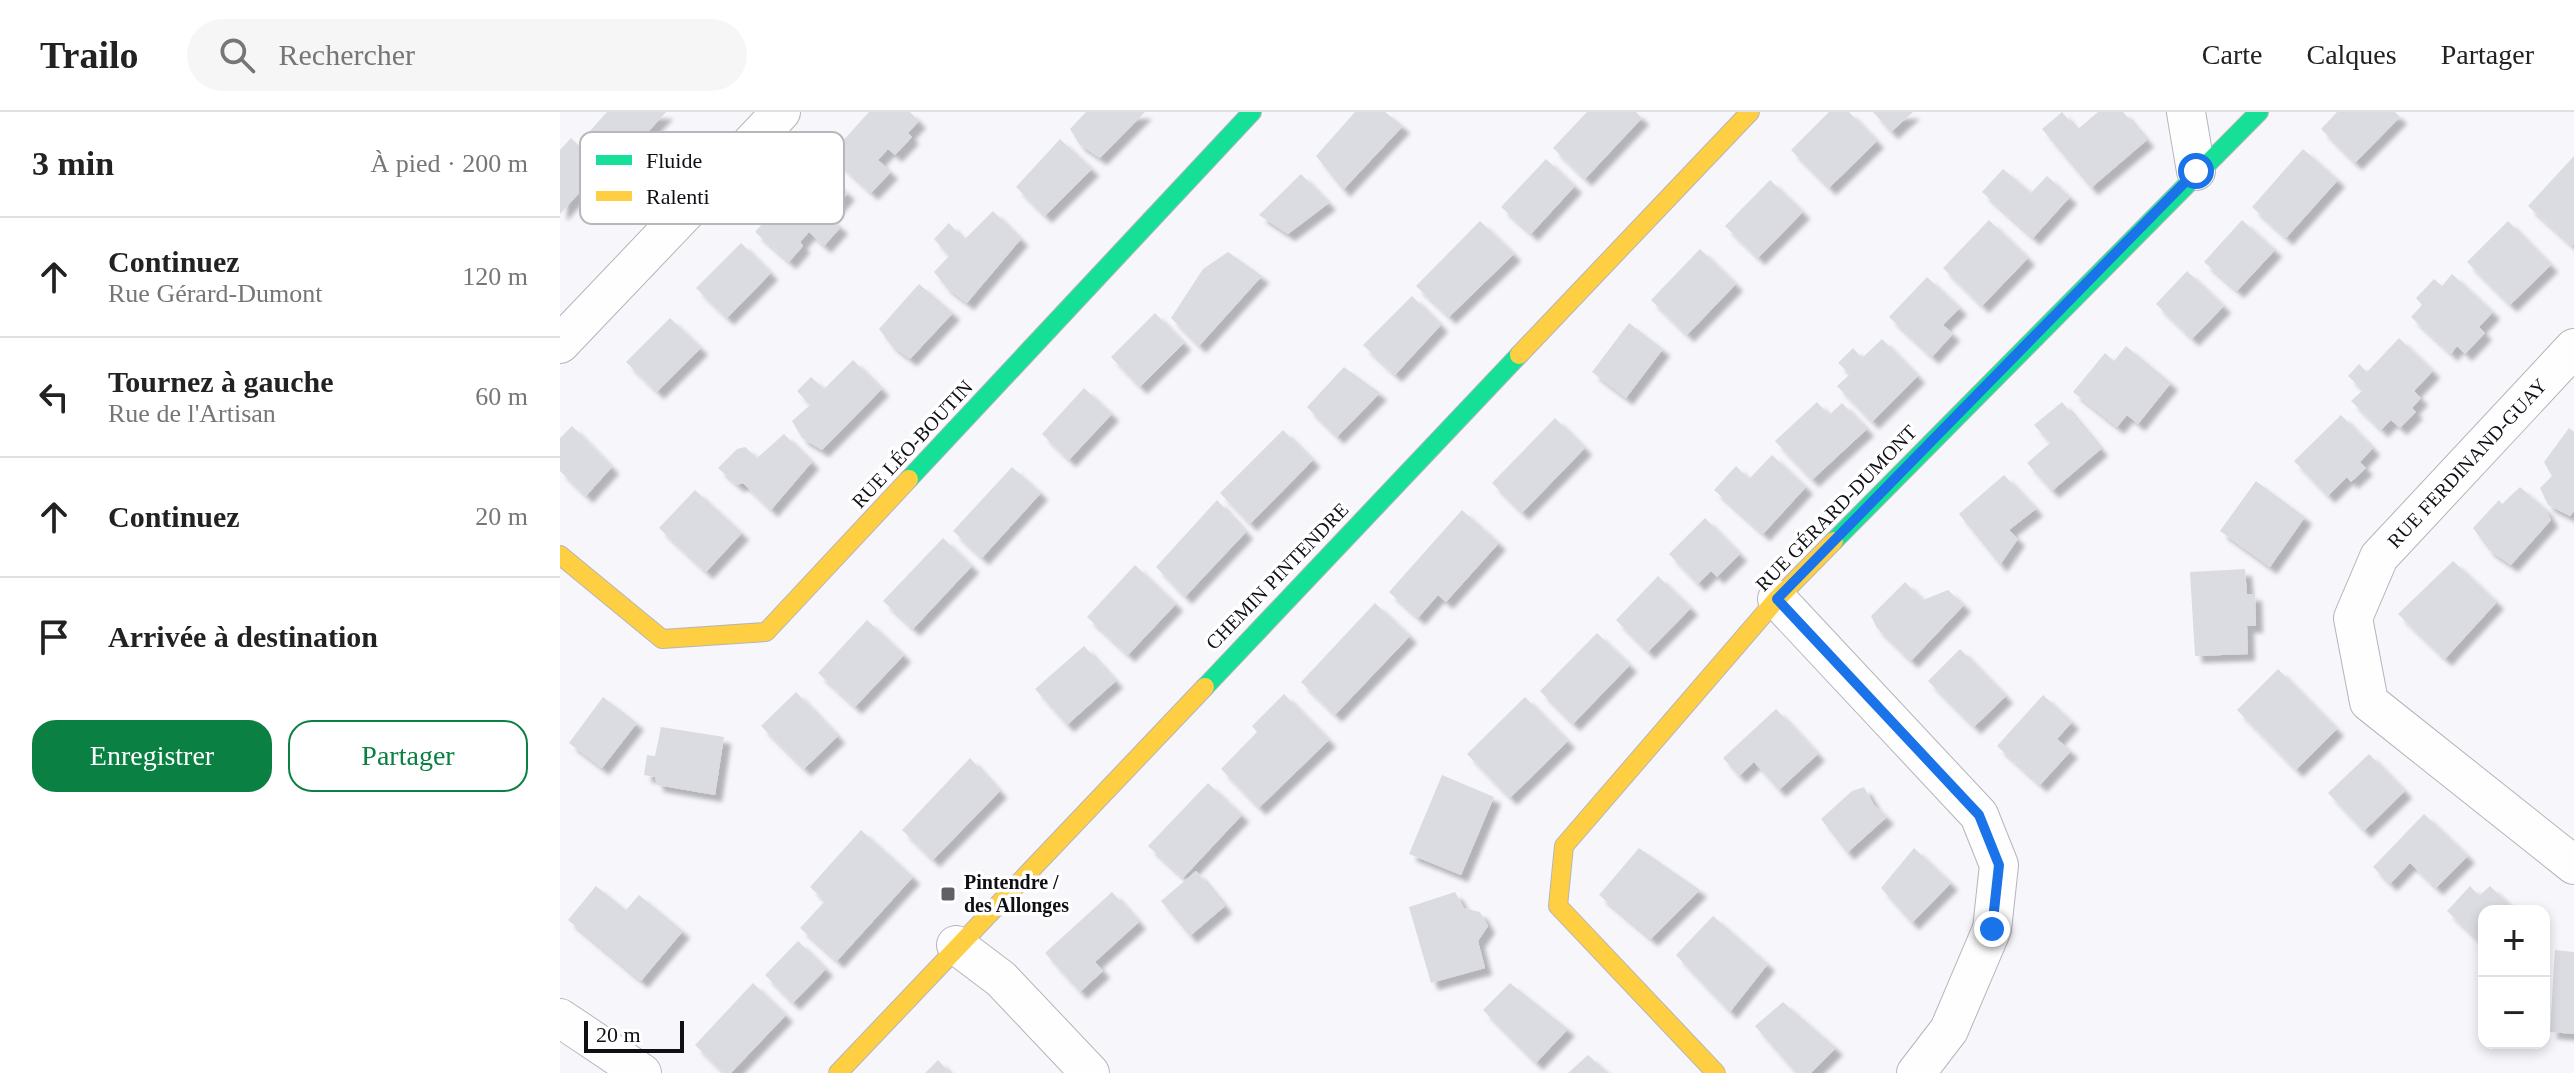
<!DOCTYPE html>
<html lang="fr">
<meta charset="utf-8">
<style>
:root{--surface:#fff;--page:#f6f6f6;--text:#222;--muted:#767676;--line:#e0e0e0;--accent:#0b8043}
body{margin:0;font-family:Georgia,serif;background:var(--page);color:var(--text)}
.controls{position:absolute;right:24px;bottom:24px;display:grid;overflow:hidden;border-radius:16px;box-shadow:0 4px 12px #0003}
.controls button{width:72px;height:72px;display:grid;place-items:center;padding:0;border:0;border-bottom:2px solid var(--line);background:var(--surface);color:var(--text);font:40px sans-serif}
.scale{position:absolute;left:24px;bottom:20px;width:100px;box-sizing:border-box;padding-left:8px;border:4px solid #0f0f16;border-top:0;font-size:22px;line-height:28px;white-space:nowrap;color:#0f0f16;-webkit-text-stroke:6px #fff;paint-order:stroke}
.stop{position:absolute;width:24px;height:24px;margin:-18px;border:6px solid #1a73e8;border-radius:50%;background:#fff}
.stop.end{background:#1a73e8;border-color:#fff;box-shadow:0 2px 8px #0008}
.list{margin:0;padding:0;list-style:none}
h2{display:flex;justify-content:space-between;align-items:center;height:104px;margin:0;padding:0 32px;font-size:34px}
h2 small{font-size:26px;font-weight:400;color:var(--muted)}
.list li{display:grid;grid-template-columns:52px 1fr auto;gap:24px;align-items:center;box-sizing:border-box;height:120px;padding:0 32px;border-top:2px solid var(--line)}
.list b{display:block;font-size:30px;white-space:nowrap}
.list p{margin:0;font-size:26px;white-space:nowrap;color:var(--muted)}
.list em{font-size:26px;font-style:normal;color:var(--muted)}
.actions{display:flex;gap:16px;padding:24px 32px}
.actions a{flex:1;padding:18px 0;border:2px solid var(--accent);border-radius:24px;text-align:center;font-size:28px;color:var(--accent)}
.actions .main{background:var(--accent);color:#fff}
.icon{flex:none;width:44px;height:44px;fill:none;stroke:currentColor;stroke-width:2;stroke-linecap:round;stroke-linejoin:round}
.map{position:relative;flex:none;width:2014px;height:961px;overflow:hidden}
header{display:flex;align-items:center;gap:48px;box-sizing:border-box;height:112px;padding:0 40px;background:var(--surface);border-bottom:2px solid var(--line)}
header strong{font-size:38px}
nav{display:flex;gap:44px;margin-inline-start:auto;font-size:28px}
.search{width:560px;height:72px;background:var(--page);display:flex;align-items:center;gap:20px;box-sizing:border-box;padding:0 28px;border-radius:44px;color:var(--muted);font-size:30px}
main{display:flex}
aside{flex:1;background:var(--surface)}
.map>svg:first-child{display:block}
.building{fill:#dbdce2;filter:url(#shadow)}
.lines{fill:none;stroke-linecap:round;stroke-linejoin:round}
.street-casing{stroke:#b4b5bb;stroke-width:40}
.fast-casing{stroke:#b4b5bb;stroke-width:20}
.slow-casing{stroke:#b4b5bb;stroke-width:20}
.street{stroke:#fefefe;stroke-width:38}
.fast{stroke:#16e098;stroke-width:18}
.slow{stroke:#ffcf43;stroke-width:18}
.route{stroke:#1a73e8;stroke-width:10}
.poi-dot{fill:#606066;stroke:#fff;stroke-width:3}
.labels{text-anchor:middle;dominant-baseline:central;stroke-width:7;stroke-linejoin:round;paint-order:stroke}
.street-label{font-size:20px;fill:#0f0f16;stroke:#fff}
.poi-label{font-size:20px;font-weight:bold;fill:#0f0f16;stroke:#fff;text-anchor:start}
.key{fill:#fff;stroke:#b7b7b9;stroke-width:2}
.key-label{font-size:22px;fill:#0f0f16}
</style>
<header>
<strong>Trailo</strong>
<div class="search"><svg class="icon" aria-label="search" viewBox="0 0 24 24"><circle cx="10" cy="10" r="6"/><path d="M15 15l6 6"/></svg>Rechercher</div>
<nav><a>Carte</a><a>Calques</a><a>Partager</a></nav>
</header>
<main>
<aside>
<h2>3 min<small>À pied · 200 m</small></h2>
<ul class="list">
<li><svg class="icon" aria-label="ahead" viewBox="0 0 24 24"><path d="M12 20V5M6 11l6-6 6 6"/></svg><div><b>Continuez</b><p>Rue Gérard-Dumont</p></div><em>120 m</em></li>
<li><svg class="icon" aria-label="left" viewBox="0 0 24 24"><path d="M17 20v-9H6M10 6l-5 5 5 5"/></svg><div><b>Tournez à gauche</b><p>Rue de l'Artisan</p></div><em>60 m</em></li>
<li><svg class="icon" aria-label="ahead" viewBox="0 0 24 24"><path d="M12 20V5M6 11l6-6 6 6"/></svg><div><b>Continuez</b></div><em>20 m</em></li>
<li><svg class="icon" aria-label="arrive" viewBox="0 0 24 24"><path d="M6 21V4h12l-3 4 3 4H6"/></svg><div><b>Arrivée à destination</b></div></li>
</ul>
<div class="actions"><a class="main">Enregistrer</a><a>Partager</a></div>
</aside>
<div class="map">
<svg width="2014" height="961" viewBox="0 0 2014 961">
<defs>
<filter id="shadow"><feDropShadow dx="7" dy="7" stdDeviation="2" flood-color="#0004"/></filter>
</defs>
<rect width="100%" height="100%" fill="#f6f6fb"/>
<g class="building">
<polygon points="47,0 106,0 61,50 29,20"/>
<polygon points="309,0 350,0 359,9 348,21 352,25 335,43 328,37 318,48 331,60 311,81 270,43"/>
<polygon points="526,0 585,0 540,46 519,32 510,17"/>
<polygon points="795,0 825,0 843,14 783,78 756,44"/>
<polygon points="1027,0 1076,0 1082,6 1025,67 993,36"/>
<polygon points="1269,0 1289,0 1317,29 1269,76 1231,38"/>
<polygon points="1313,0 1353,0 1331,20"/>
<polygon points="1502,0 1517,18 1538,0 1563,0 1587,28 1531,76 1482,17"/>
<polygon points="1777,0 1835,0 1840,5 1795,51 1761,17"/>
<polygon points="11,26 42,56 0,102 0,38"/>
<polygon points="500,27 532,57 485,104 456,75"/>
<polygon points="1743,37 1778,68 1726,126 1692,95"/>
<polygon points="2014,44 2014,132 2012,134 1968,94"/>
<polygon points="986,47 1015,74 971,122 941,95"/>
<polygon points="254,52 288,81 268,104 281,115 264,134 249,120 240,130 243,134 229,150 195,120"/>
<polygon points="1443,57 1471,81 1487,64 1510,85 1473,126 1422,80"/>
<polygon points="741,62 769,91 728,122 699,103"/>
<polygon points="1210,68 1243,100 1198,146 1165,114"/>
<polygon points="433,99 461,127 407,191 386,175 374,160 389,144 374,127 389,111 404,128"/>
<polygon points="1429,108 1468,146 1422,194 1383,156"/>
<polygon points="1682,108 1715,138 1677,179 1644,150"/>
<polygon points="920,109 954,142 889,205 856,174"/>
<polygon points="1948,109 1991,153 1950,193 1907,150"/>
<polygon points="181,131 211,161 167,206 136,176"/>
<polygon points="1140,137 1176,172 1127,223 1091,188"/>
<polygon points="668,140 702,164 639,234 611,206 643,157"/>
<polygon points="1627,159 1664,194 1632,227 1596,192"/>
<polygon points="1892,162 1933,200 1919,215 1925,221 1905,242 1897,234 1891,242 1851,205 1862,193 1856,186 1874,167 1882,174"/>
<polygon points="1367,165 1400,196 1383,213 1393,222 1372,245 1329,205"/>
<polygon points="359,172 393,201 350,247 331,233 319,217"/>
<polygon points="852,184 881,213 835,263 803,233"/>
<polygon points="595,201 624,231 580,275 551,245"/>
<polygon points="110,206 141,236 97,280 66,250"/>
<polygon points="1069,211 1103,237 1066,286 1032,260"/>
<polygon points="1839,226 1873,259 1854,279 1861,286 1852,296 1856,300 1840,316 1831,308 1821,318 1791,289 1803,278 1788,264 1799,252 1807,260"/>
<polygon points="1322,227 1358,264 1312,310 1277,274 1290,262 1278,251 1293,236 1302,246"/>
<polygon points="1566,234 1611,271 1578,312 1567,303 1557,315 1513,280 1545,241 1554,249"/>
<polygon points="293,248 322,277 262,338 242,326 232,309 250,293 237,279 251,265 264,277"/>
<polygon points="784,255 820,281 777,325 747,295"/>
<polygon points="524,276 552,302 509,348 482,322"/>
<polygon points="1257,290 1269,303 1282,291 1307,317 1252,368 1215,329"/>
<polygon points="1502,290 1541,337 1492,379 1467,351 1490,331 1474,313"/>
<polygon points="1781,303 1813,336 1800,350 1806,356 1791,370 1787,365 1768,384 1734,349"/>
<polygon points="995,306 1025,336 962,401 932,371"/>
<polygon points="12,314 52,355 26,384 0,359 0,326"/>
<polygon points="2009,316 2014,320 2014,399 2010,404 1988,393 1980,376 1992,364 1984,350"/>
<polygon points="723,318 753,348 690,412 660,381"/>
<polygon points="224,322 252,350 211,398 183,371 177,373 158,356 177,337 185,335 197,346"/>
<polygon points="1212,343 1246,375 1203,422 1154,378 1176,354 1189,367"/>
<polygon points="452,355 481,381 422,446 393,419"/>
<polygon points="1444,363 1476,397 1449,418 1458,427 1440,453 1399,402"/>
<polygon points="1696,369 1745,405 1710,455 1660,419"/>
<polygon points="1960,375 1985,397 1991,408 1951,453 1929,438 1913,416 1939,388 1942,392"/>
<polygon points="135,378 182,421 146,460 99,416"/>
<polygon points="657,388 686,420 625,485 596,455"/>
<polygon points="902,398 939,431 886,490 878,483 858,506 829,480"/>
<polygon points="1145,406 1180,442 1157,465 1151,459 1138,472 1109,442"/>
<polygon points="383,426 412,454 353,517 323,489"/>
<polygon points="1893,449 1937,490 1885,547 1838,502"/>
<polygon points="575,453 616,492 568,543 527,505"/>
<polygon points="1685,457 1687,482 1695,482 1696,514 1687,514 1688,542 1635,544 1630,460"/>
<polygon points="1098,464 1131,496 1088,540 1056,508"/>
<polygon points="1345,470 1363,488 1388,478 1404,493 1351,549 1317,516 1311,504"/>
<polygon points="815,491 850,524 775,603 741,570"/>
<polygon points="307,508 344,543 295,595 258,561"/>
<polygon points="1037,521 1070,553 1013,612 980,579"/>
<polygon points="524,534 556,569 507,613 475,577"/>
<polygon points="1400,537 1446,584 1414,615 1368,569"/>
<polygon points="1718,557 1777,617 1736,658 1677,598"/>
<polygon points="236,580 278,624 244,657 201,614"/>
<polygon points="724,582 769,628 699,696 661,657 697,620 692,614"/>
<polygon points="1483,583 1512,610 1497,627 1511,639 1480,673 1437,634"/>
<polygon points="43,585 77,611 42,656 9,631"/>
<polygon points="965,585 1008,629 950,686 907,642"/>
<polygon points="1216,597 1258,642 1219,678 1194,650 1179,664 1163,646"/>
<polygon points="101,615 164,625 155,683 97,673 95,665 84,663 87,643 95,644"/>
<polygon points="1809,642 1845,679 1804,719 1768,681"/>
<polygon points="410,646 440,679 373,748 342,718"/>
<polygon points="882,663 934,685 901,763 849,742"/>
<polygon points="648,671 682,703 623,766 588,734"/>
<polygon points="1304,675 1314,693 1327,705 1287,741 1261,707 1292,679"/>
<polygon points="1864,702 1908,744 1876,776 1850,751 1830,772 1813,755"/>
<polygon points="301,718 353,765 277,849 240,816 265,789 250,775"/>
<polygon points="1079,736 1140,778 1091,827 1039,783"/>
<polygon points="1354,736 1391,771 1352,811 1321,776"/>
<polygon points="636,759 665,794 630,824 601,789"/>
<polygon points="36,774 66,798 79,783 123,819 81,869 8,808"/>
<polygon points="1910,774 1919,784 1930,774 1956,799 1924,799 1924,834 1887,799"/>
<polygon points="552,780 579,810 535,850 543,859 520,880 485,841"/>
<polygon points="895,780 904,796 920,800 928,814 918,829 925,856 871,871 849,795"/>
<polygon points="1153,804 1208,852 1170,900 1116,843"/>
<polygon points="238,829 266,857 233,891 205,863"/>
<polygon points="1995,838 2014,840 2014,922 1990,920"/>
<polygon points="193,871 226,903 171,961 164,961 135,933"/>
<polygon points="950,871 1008,917 976,951 923,898"/>
<polygon points="1223,890 1276,936 1251,961 1236,961 1195,914"/>
<polygon points="1028,943 1048,961 1008,961"/>
<polygon points="378,948 390,961 365,961"/>
</g>
<g class="lines">
<g class="street-casing">
<g id="street">
<polyline points="1626,0 1636,59"/>
<polyline points="0,232 221,0"/>
<polyline points="2014,236 1819,445 1793,506 1809,590 2014,753"/>
<polyline points="1217,487 1419,703 1439,753 1432,817 1389,918 1356,961"/>
<polyline points="396,833 441,867 530,961"/>
<polyline points="0,906 82,961"/>
</g>
</g>
<g class="fast-casing">
<g id="fast">
<polyline points="349,367 692,0"/>
<polyline points="1274,429 1699,0"/>
<polyline points="645,575 959,243"/>
</g>
</g>
<g class="slow-casing">
<g id="slow">
<polyline points="959,243 1190,0"/>
<polyline points="0,443 102,527 206,520 349,367"/>
<polyline points="278,961 645,575"/>
<polyline points="1156,961 998,794 1004,734 1217,487 1274,429"/>
</g>
</g>
<use href="#street" class="street"/>
<use href="#fast" class="fast"/>
<use href="#slow" class="slow"/>
</g>
<g class="lines">
<polyline class="route" points="1432,817 1439,753 1419,703 1217,487 1636,59"/>
</g>
<rect class="poi-dot" x="380" y="774" width="16" height="16" rx="4"/>
<g class="labels">
<g class="street-label">
<text transform="translate(352 332) rotate(-47)">RUE LÉO-BOUTIN</text>
<text transform="translate(1907 351) rotate(-47)">RUE FERDINAND-GUAY</text>
<text transform="translate(1276 396) rotate(-46)">RUE GÉRARD-DUMONT</text>
<text transform="translate(717 464) rotate(-46)">CHEMIN PINTENDRE</text>
</g>
<g class="poi-label">
<text x="404" y="770">Pintendre /<tspan x="404" dy="23">des Allonges</tspan></text>
</g>
</g>
<rect x="20" y="20" width="264" height="92" rx="12" class="key"/>
<rect x="36" y="43" width="36" height="10" fill="#16e098"/>
<rect x="36" y="79" width="36" height="10" fill="#ffcf43"/>
<g class="key-label">
<text x="86" y="56">Fluide</text>
<text x="86" y="92">Ralenti</text>
</g>
</svg>
<div class="controls">
<button>+</button>
<button>−</button>
</div>
<div class="scale">20 m</div>
<div class="stop" style="left:1636px;top:59px"></div>
<div class="stop end" style="left:1432px;top:817px"></div>
</div>
</main>
